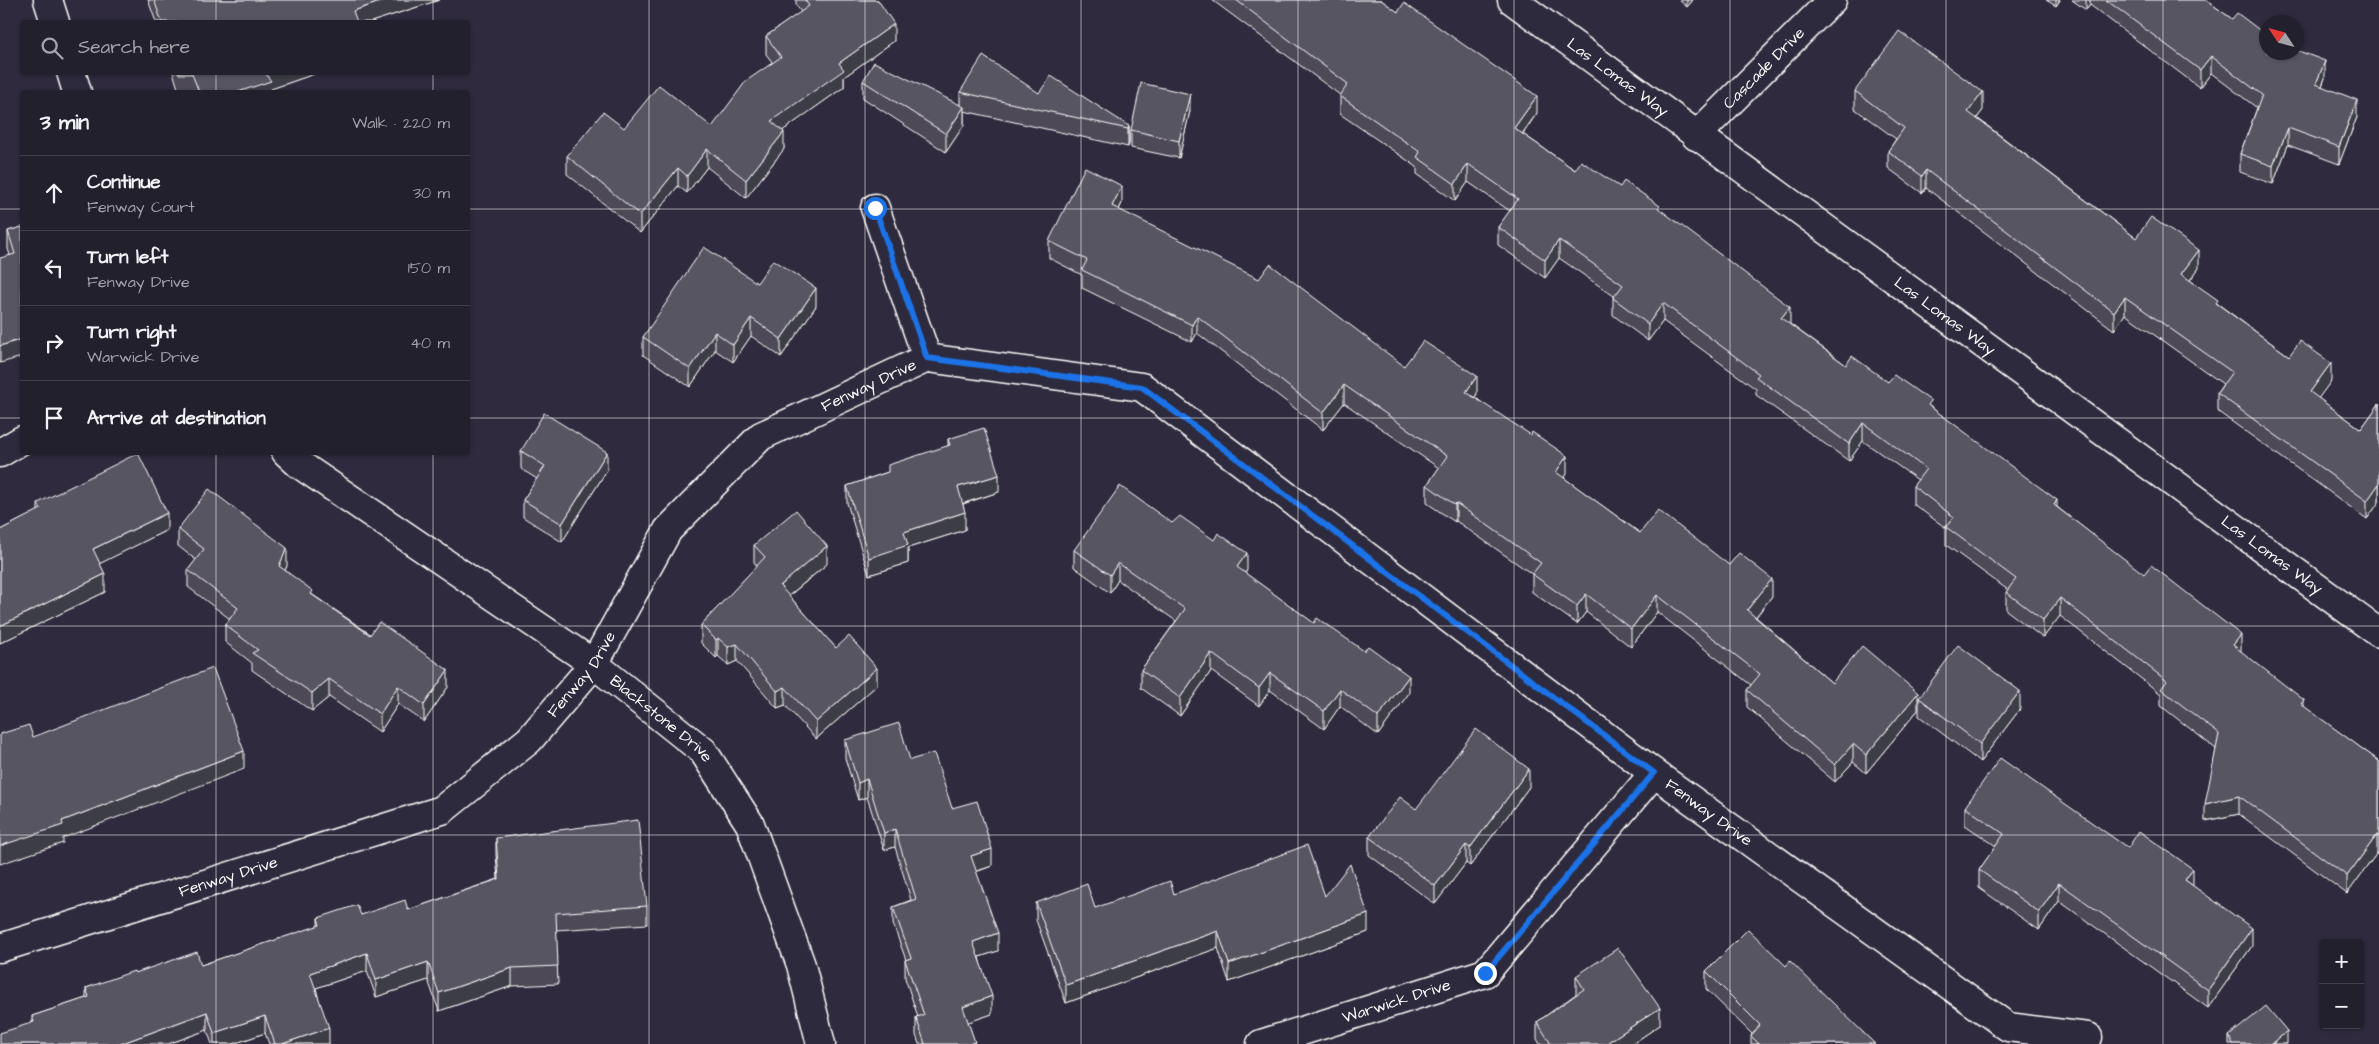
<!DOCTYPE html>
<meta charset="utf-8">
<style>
:root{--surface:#23202e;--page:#2f2d3a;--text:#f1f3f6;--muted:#a3a3aa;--line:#403e4a}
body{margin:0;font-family:"Architects Daughter",sans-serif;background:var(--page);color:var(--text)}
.controls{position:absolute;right:15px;bottom:15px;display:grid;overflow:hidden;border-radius:5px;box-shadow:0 1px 4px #0004}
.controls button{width:45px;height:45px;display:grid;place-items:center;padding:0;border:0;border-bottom:1px solid var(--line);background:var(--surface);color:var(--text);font:25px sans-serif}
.compass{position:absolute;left:2259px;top:15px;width:45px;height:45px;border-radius:50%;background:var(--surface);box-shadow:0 1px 4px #0004;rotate:306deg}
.stop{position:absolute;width:15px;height:15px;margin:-11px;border:4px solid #1a73e8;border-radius:50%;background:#fff}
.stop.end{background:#1a73e8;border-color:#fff;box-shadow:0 1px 5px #0008}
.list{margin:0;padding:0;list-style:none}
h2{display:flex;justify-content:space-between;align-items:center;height:65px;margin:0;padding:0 20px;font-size:21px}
h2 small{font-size:16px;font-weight:400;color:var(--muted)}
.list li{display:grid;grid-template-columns:32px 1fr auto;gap:15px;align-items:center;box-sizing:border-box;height:75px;padding:0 20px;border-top:1px solid var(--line)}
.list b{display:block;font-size:19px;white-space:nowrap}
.list p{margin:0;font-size:16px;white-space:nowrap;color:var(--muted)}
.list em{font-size:16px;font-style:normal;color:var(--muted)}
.icon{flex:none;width:28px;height:28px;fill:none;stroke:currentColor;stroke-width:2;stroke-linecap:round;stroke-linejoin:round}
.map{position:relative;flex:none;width:2379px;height:1044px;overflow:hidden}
.search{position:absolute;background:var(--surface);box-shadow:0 1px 4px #0004;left:20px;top:20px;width:450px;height:55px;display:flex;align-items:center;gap:12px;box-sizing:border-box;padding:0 18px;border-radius:5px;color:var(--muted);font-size:19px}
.panel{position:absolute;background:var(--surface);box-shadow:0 1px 4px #0004;left:20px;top:90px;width:450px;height:365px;border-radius:5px}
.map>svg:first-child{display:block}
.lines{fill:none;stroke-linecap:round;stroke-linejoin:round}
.street-casing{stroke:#fff;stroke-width:31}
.street{stroke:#2f2a3d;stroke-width:28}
.wall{fill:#4d4956;stroke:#fff}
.shaded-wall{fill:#3e3c46;stroke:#fff}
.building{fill:#595564;stroke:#fff}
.route{stroke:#1a73e8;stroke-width:6}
.grid{fill:none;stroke:#fff;stroke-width:1;stroke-opacity:0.55}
.labels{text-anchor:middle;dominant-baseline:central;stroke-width:5;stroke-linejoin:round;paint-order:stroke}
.street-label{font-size:16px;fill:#fff;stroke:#2f2a3d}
</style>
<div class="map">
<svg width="2379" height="1044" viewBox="0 0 2379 1044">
<rect width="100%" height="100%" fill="#2f2a3d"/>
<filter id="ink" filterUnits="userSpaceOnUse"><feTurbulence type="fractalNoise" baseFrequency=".02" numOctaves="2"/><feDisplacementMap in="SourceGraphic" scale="10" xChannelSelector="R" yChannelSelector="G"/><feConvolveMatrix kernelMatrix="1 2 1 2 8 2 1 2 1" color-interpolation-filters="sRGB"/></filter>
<g filter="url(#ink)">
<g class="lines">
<g class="street-casing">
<g id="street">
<polyline points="48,0 55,22"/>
<path id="s1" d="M1512 0 2379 633"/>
<polyline points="71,72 77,92"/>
<path id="s2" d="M1696 136 1832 0"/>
<polyline points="875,208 927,358"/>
<path id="s3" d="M286 452 299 464 594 664 703 751 750 824 801 965 821 1044"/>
<polyline points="0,453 22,440"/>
<path id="s4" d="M0 948 442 810 529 740 594 664 668 530 761 436 927 358 1142 387 1654 773 2008 1027 2088 1037"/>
<path id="s5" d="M1261 1044 1485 973 1654 773"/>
</g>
</g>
<use href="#street" class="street"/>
</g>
<g class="wall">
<polygon points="148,0 439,0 371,22 156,22"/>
<polygon points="796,0 878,0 894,41 844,77 844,87 782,131 784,149 746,198 707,167 687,193 678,186 640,233 567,174 567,156 624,128 712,127 772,62 766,54 766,36 801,12 796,5"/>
<polygon points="1212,0 1381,0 1537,113 1523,134 1575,170 1620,187 1660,210 1790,324 1846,365 1888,382 1931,407 2057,507 2241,652 2304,707 2379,761 2379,854 2377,853 2347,894 2239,814 2205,821 2216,749 2161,706 2161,694 2060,616 2043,638 2006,610 2006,592 2008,590 1946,545 1946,528 1913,504 1913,486 1918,480 1863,441 1849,461 1756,395 1756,389 1663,321 1648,341 1613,315 1613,298 1614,296 1559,258 1545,278 1498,245 1498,227 1510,211 1468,182 1455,201 1417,174 1417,167 1340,114 1340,95"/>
<polygon points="1679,0 1693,0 1687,7"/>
<polygon points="2046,0 2060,0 2056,6"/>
<polygon points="2072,0 2206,0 2232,19 2325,78 2322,86 2357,117 2339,164 2288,145 2273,184 2240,172 2240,154 2257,108 2211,73 2200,88 2090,5 2086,10"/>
<polygon points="173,72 320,72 271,89 271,92 193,92 192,91 179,92"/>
<polygon points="863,81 960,105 960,92 1039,93 1129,126 1129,144 1128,147 964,111 964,125 946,152 863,98"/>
<polygon points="1855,91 1983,110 1977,118 2136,238 2199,268 2190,280 2218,304 2289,356 2331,381 2318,398 2361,429 2379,404 2379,502 2367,519 2217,411 2217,393 2223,384 2125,314 2114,330 1926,188 1922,193 1888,168 1888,151 1896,139 1855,109"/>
<polygon points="1190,111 1179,158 1131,148 1131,130"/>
<polygon points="1122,203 1119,210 1404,366 1477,394 1475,397 1567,474 1564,478 1640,533 1729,565 1772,596 1756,617 1832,683 1918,710 1866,773 1853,762 1835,782 1747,707 1747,690 1751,685 1657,612 1631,647 1586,612 1577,624 1532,592 1532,574 1456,521 1455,522 1427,503 1427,485 1439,468 1344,403 1323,430 1197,333 1192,342 1082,288 1082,275 1049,258 1049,241"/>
<polygon points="22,227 0,363 10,255 8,249 8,231"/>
<polygon points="757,283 816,306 781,357 751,336 733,362 715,350 690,387 643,355 643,337"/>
<polygon points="948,439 999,492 963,504 965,530 908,548 908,563 869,575 847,503 847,486 888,472 948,446"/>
<polygon points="521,451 607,470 562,542 523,517 523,500 537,479 521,469"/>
<polygon points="38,503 167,530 100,563 105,592 0,643 0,530 38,511"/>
<polygon points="1172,523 1247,570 1245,573 1409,693 1378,735 1340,706 1324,729 1270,690 1259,706 1211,671 1180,716 1141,688 1141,670 1176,621 1118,580 1110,593 1074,567 1074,550"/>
<polygon points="178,529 287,566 285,570 313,595 448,687 424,722 398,704 380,732 329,697 312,711 252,670 252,663 225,642 225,625 230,619 188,587 188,570 196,560 178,546"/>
<polygon points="754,545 827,564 789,596 836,648 877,685 816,739 785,705 777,708 737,661 728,665 718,656 716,658 701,643 701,625 757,566 754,562"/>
<polygon points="1919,698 2020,709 1980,762 1919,716"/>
<polygon points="845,740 910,760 952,808 992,866 976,872 998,951 979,957 992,1014 968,1022 975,1044 919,1044 916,1035 916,1017 918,1017 905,978 905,960 906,960 893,924 893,907 911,900 895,847 884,850 867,797 858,800 845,758"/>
<polygon points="1529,787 1470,866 1466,863 1435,904 1369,855 1369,837 1416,809"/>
<polygon points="1965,807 2128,848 2193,886 2252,946 2208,1008 2059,901 2039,930 1979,888 1979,870 1996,846 1965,825"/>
<polygon points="496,838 647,906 647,924 556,930 558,984 512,986 439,1011 428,980 376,997 367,971 316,988 329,1044 269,1044 265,1033 233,1044 212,1044 207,1030 168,1044 0,1044 32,1022 32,1016 86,998 86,988 135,973 201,965 318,926 318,918 361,915 408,910 498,879 496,855"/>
<polygon points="1174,894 1325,896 1368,932 1229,982 1218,948 1066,1003 1036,920 1036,903 1095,908"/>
<polygon points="1786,966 1875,1044 1751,1044 1751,1036 1752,1034 1706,989 1706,971"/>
<polygon points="1576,976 1660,1025 1632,1044 1540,1044 1537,1039 1537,1022 1576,994"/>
<polygon points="2229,1036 2287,1044 2229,1044"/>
</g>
<g class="shaded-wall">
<polygon points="386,0 439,0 371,22 353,22 353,11"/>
<polygon points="1687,0 1693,0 1687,7"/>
<polygon points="2056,0 2060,0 2056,6"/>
<polygon points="2086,0 2090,0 2090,5 2086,10"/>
<polygon points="894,24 894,41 844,77 844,87 771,139 771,121 839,63"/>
<polygon points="2211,56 2211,73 2200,88 2200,70"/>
<polygon points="2325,61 2325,78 2316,102 2316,84"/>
<polygon points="267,72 320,72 271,89 271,92 238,92 265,73"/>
<polygon points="1983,92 1983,110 1968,130 1968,112"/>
<polygon points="1190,94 1190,111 1179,158 1179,141"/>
<polygon points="1537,96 1537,113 1514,145 1514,128"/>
<polygon points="2357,100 2357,117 2339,164 2339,147"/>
<polygon points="964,107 964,125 946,152 946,134"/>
<polygon points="1129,126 1129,144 1128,147 1128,129"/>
<polygon points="2288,128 2288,145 2273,184 2273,166"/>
<polygon points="784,132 784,149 746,198 746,180"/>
<polygon points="707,149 707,167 687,193 687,176"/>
<polygon points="1468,164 1468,182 1455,201 1455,184"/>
<polygon points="678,168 678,186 640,233 640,215"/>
<polygon points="1926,170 1926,188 1922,193 1922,176"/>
<polygon points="1122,186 1122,203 1112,224 1112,206"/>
<polygon points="1559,240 1559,258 1545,278 1545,260"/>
<polygon points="2199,250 2199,268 2181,292 2181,274"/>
<polygon points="816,288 816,306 781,357 781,339"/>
<polygon points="2125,297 2125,314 2114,330 2114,312"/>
<polygon points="1663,303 1663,321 1648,341 1648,324"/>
<polygon points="1790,307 1790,324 1781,336 1781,318"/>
<polygon points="1197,316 1197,333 1192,342 1192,325"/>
<polygon points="751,318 751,336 733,362 733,345"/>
<polygon points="715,332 715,350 690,387 690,369"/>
<polygon points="22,339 22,357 0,363 0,346"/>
<polygon points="2331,363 2331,381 2310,410 2310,392"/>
<polygon points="1477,376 1477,394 1466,409 1466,392"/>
<polygon points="1344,385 1344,403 1323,430 1323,413"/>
<polygon points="1863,423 1863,441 1849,461 1849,444"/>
<polygon points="607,452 607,470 562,542 562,524"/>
<polygon points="1567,456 1567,474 1556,490 1556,472"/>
<polygon points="999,475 999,492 958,505 958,487"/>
<polygon points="2379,484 2379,502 2367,519 2367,501"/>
<polygon points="2057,500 2057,517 2054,505"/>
<polygon points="1456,503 1456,521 1455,522 1455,505"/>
<polygon points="965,512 965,530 908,548 908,563 869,575 869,558 904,532"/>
<polygon points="167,513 167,530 93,567 93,549"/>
<polygon points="827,546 827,564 780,603 780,586"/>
<polygon points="287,548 287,566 279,583 279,566"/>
<polygon points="1247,553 1247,570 1237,584 1237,567"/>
<polygon points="1118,563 1118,580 1110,593 1110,575"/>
<polygon points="105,574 105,592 0,643 0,626"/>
<polygon points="1772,579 1772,596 1747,628 1747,610"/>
<polygon points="1586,594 1586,612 1577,624 1577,606"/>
<polygon points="1657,595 1657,612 1631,647 1631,629"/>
<polygon points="2060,598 2060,616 2043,638 2043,620"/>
<polygon points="2241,635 2241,652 2233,645"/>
<polygon points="718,638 718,656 716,658 716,640"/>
<polygon points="737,644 737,661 728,665 728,647"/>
<polygon points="1211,653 1211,671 1180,716 1180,698"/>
<polygon points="877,668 877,685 816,739 816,722"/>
<polygon points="448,670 448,687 424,722 424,705"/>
<polygon points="1270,673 1270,690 1259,706 1259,688"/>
<polygon points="1409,676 1409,693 1378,735 1378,717"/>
<polygon points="329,679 329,697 312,711 312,693"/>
<polygon points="398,686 398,704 380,732 380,714"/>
<polygon points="785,687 785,705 777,708 777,691"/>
<polygon points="1340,689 1340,706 1324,729 1324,711"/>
<polygon points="2020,691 2020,709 1980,762 1980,744"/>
<polygon points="1918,693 1918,710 1866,773 1866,755"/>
<polygon points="2304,700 2304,717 2301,704"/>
<polygon points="1853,744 1853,762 1835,782 1835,765"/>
<polygon points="244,751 244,769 63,838 63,843 0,864 0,846 62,821"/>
<polygon points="1529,769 1529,787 1470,866 1470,848"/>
<polygon points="867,779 867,797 858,800 858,783"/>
<polygon points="2239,796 2239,814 2205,821 2205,804"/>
<polygon points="895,829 895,847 884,850 884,833"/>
<polygon points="2377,835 2377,853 2347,894 2347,876"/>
<polygon points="1466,845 1466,863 1435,904 1435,886"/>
<polygon points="992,849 992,866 971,873 971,856"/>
<polygon points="2193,869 2193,886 2185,880"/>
<polygon points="2059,883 2059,901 2039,930 2039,912"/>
<polygon points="1368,914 1368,932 1229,982 1229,964"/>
<polygon points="2252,928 2252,946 2208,1008 2208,990"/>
<polygon points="1218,931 1218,948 1066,1003 1066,985"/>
<polygon points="998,933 998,951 973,959 973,942"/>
<polygon points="367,953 367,971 310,990 310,973"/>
<polygon points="428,962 428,980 376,997 376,980"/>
<polygon points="512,968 512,986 439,1011 439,993"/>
<polygon points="992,996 992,1014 963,1024 963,1007"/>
<polygon points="1660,1008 1660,1025 1632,1044 1608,1044 1608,1042"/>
<polygon points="207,1012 207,1030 168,1044 120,1044"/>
<polygon points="265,1016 265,1033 233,1044 214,1044 214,1033"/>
<polygon points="329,1028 329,1044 282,1044"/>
<polygon points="2287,1031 2287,1044 2272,1044"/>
</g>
<g class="building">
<polygon points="154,0 386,0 353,11 357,22 162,22"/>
<polygon points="805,0 878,0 894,24 839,63 844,70 771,121 784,132 746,180 707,149 687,176 678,168 640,215 567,156 603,112 624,128 659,85 712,127 746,81 781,57 766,36 809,6"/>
<polygon points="1236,0 1381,0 1398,12 1404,3 1537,96 1514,128 1575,170 1581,161 1620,187 1624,181 1660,206 1658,208 1790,307 1781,318 1846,365 1852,356 1888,382 1894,375 1931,401 1928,405 2057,500 2054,505 2144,574 2151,565 2241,635 2233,645 2304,700 2301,704 2379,761 2379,836 2377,835 2347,876 2239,796 2205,804 2219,734 2161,689 2167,681 2060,598 2043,620 2006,592 2016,579 1946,527 1954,517 1913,486 1926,469 1863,423 1849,444 1756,377 1759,374 1663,303 1648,324 1613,298 1623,285 1559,240 1545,260 1498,227 1518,199 1468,164 1455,184 1417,157 1420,152 1340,96 1348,84"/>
<polygon points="2106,0 2206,0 2232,19 2237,13 2266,35 2266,52 2296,52 2296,50 2325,61 2316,84 2357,100 2339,147 2288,128 2273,166 2240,154 2262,95 2211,56 2200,70"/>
<polygon points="1899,31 1983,92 1968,112 2136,238 2151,217 2199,250 2181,274 2218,300 2216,303 2289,356 2300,341 2331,363 2310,392 2361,429 2379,404 2379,484 2367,501 2217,393 2232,372 2125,297 2114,312 1926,170 1922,176 1888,151 1904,128 1855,91"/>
<polygon points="983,56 1039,93 1051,76 1129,126 1128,129 960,92"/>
<polygon points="874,62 964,107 946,134 863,81"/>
<polygon points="179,72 267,72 265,73 271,81 238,92 199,92 192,74 179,74"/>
<polygon points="1141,83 1190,94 1179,141 1131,130"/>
<polygon points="1085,167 1122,186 1112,206 1259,279 1270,264 1404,366 1423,341 1477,376 1466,392 1531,435 1532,432 1567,456 1556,472 1640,533 1658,510 1729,565 1739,553 1772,579 1747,610 1832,683 1862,646 1918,693 1866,755 1853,744 1835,765 1747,690 1760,674 1657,595 1631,629 1586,594 1577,606 1532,574 1541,563 1456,503 1455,505 1427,485 1447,456 1344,385 1323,413 1197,316 1192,325 1082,270 1087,260 1049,241"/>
<polygon points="22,227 22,339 0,346 0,258 15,254 8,231"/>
<polygon points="704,247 757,283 773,260 816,288 781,339 751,318 733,345 715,332 690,369 643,337"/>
<polygon points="544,413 607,452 562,524 523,500 545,466 521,451"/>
<polygon points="984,428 999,475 958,487 965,512 904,532 908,545 869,558 847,486 888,472 888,465 950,445 948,439"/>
<polygon points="138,453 167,513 93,549 105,574 0,626 0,530 41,509 38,503"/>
<polygon points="1120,486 1172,523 1180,516 1214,540 1218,533 1247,553 1237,567 1314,623 1317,618 1364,651 1368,646 1409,676 1378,717 1340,689 1324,711 1270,673 1259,688 1211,653 1180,698 1141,670 1185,609 1118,563 1110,575 1074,550"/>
<polygon points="209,489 287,548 279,566 313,591 311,594 370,635 379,622 448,670 424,705 398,686 380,714 329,679 312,693 252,653 258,650 225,625 238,608 188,570 204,549 178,529"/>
<polygon points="796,510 827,546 780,586 836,648 849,636 877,668 816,722 785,687 777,691 737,644 728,647 718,638 716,640 701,625 765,557 754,545"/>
<polygon points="1958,645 2020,691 1980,744 1919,698"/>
<polygon points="213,668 244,751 62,821 63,825 0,846 0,734 29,725 33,737"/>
<polygon points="899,723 910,760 934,753 952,808 977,801 992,849 971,856 998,933 973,942 992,996 963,1007 975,1042 968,1044 925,1044 916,1017 924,1015 905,960 911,958 893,907 916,899 895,829 884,833 867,779 858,783 845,740"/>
<polygon points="1476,729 1529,769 1470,848 1466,845 1435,886 1369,837 1400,797 1416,809"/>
<polygon points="2000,758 2128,848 2139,831 2193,869 2185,880 2252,928 2208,990 2059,883 2039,912 1979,870 2004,834 1965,807"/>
<polygon points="638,820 647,906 556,913 558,966 512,968 439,993 428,962 376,980 367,953 310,973 329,1028 282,1044 275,1044 265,1016 214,1033 207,1012 120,1044 0,1044 0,1033 34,1022 32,1016 89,997 86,988 134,971 135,973 197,952 201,965 320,925 318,918 357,905 361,915 405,900 408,910 499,879 496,838"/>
<polygon points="1307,845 1325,896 1350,864 1368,914 1229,964 1218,931 1066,985 1036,903 1087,884 1095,908 1170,881 1174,894"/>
<polygon points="1748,929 1786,966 1790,961 1875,1044 1759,1044 1751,1036 1760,1025 1706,971"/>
<polygon points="1618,948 1660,1008 1608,1042 1609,1044 1551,1044 1537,1022 1584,989 1576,976"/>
<polygon points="2266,1006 2287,1031 2272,1044 2233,1044 2229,1036"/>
</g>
</g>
<g class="lines" filter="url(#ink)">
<polyline class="route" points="875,208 927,358 1142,387 1654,773 1485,973"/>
</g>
<path class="grid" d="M216 0V22M433 0V22M649 0V1044M865 0V1044M1081 0V1044M1298 0V1044M1514 0V1044M1730 0V1044M1946 0V1044M2163 0V1044M216 72V92M433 72V92M0 209H22M468 209H2379M0 418H22M468 418H2379M216 452V1044M433 452V1044M0 626H2379M0 835H2379"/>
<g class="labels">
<g class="street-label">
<text stroke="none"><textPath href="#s2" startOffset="96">Cascade Drive</textPath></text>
<text stroke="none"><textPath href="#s1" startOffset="131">Las Lomas Way</textPath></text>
<text stroke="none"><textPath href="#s1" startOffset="536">Las Lomas Way</textPath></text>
<text stroke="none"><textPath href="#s4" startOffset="1079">Fenway Drive</textPath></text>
<text stroke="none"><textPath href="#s1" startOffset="941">Las Lomas Way</textPath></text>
<text stroke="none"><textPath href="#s4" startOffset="659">Fenway Drive</textPath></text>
<text stroke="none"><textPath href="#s3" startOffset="461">Blackstone Drive</textPath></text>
<text stroke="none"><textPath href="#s4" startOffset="2069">Fenway Drive</textPath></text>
<text stroke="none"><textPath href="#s4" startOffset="239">Fenway Drive</textPath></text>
<text stroke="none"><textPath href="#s5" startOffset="142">Warwick Drive</textPath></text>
</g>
</g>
</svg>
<div class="controls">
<button>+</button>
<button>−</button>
</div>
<svg class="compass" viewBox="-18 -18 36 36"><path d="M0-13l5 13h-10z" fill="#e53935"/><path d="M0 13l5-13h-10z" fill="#a3a3aa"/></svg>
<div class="stop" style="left:875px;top:208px"></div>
<div class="stop end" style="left:1485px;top:973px"></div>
<div class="search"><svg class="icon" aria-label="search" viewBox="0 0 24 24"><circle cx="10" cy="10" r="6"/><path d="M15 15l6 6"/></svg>Search here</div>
<section class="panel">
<h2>3 min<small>Walk · 220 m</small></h2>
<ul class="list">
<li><svg class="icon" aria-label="ahead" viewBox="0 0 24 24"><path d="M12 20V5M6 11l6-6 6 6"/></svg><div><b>Continue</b><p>Fenway Court</p></div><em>30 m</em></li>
<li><svg class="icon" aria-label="left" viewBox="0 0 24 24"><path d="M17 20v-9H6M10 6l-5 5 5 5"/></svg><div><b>Turn left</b><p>Fenway Drive</p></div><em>150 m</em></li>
<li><svg class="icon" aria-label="right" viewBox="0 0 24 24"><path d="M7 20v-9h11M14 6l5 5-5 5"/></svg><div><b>Turn right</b><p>Warwick Drive</p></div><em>40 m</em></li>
<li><svg class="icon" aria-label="arrive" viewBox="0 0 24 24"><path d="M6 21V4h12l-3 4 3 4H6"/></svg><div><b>Arrive at destination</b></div></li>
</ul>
</section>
</div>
